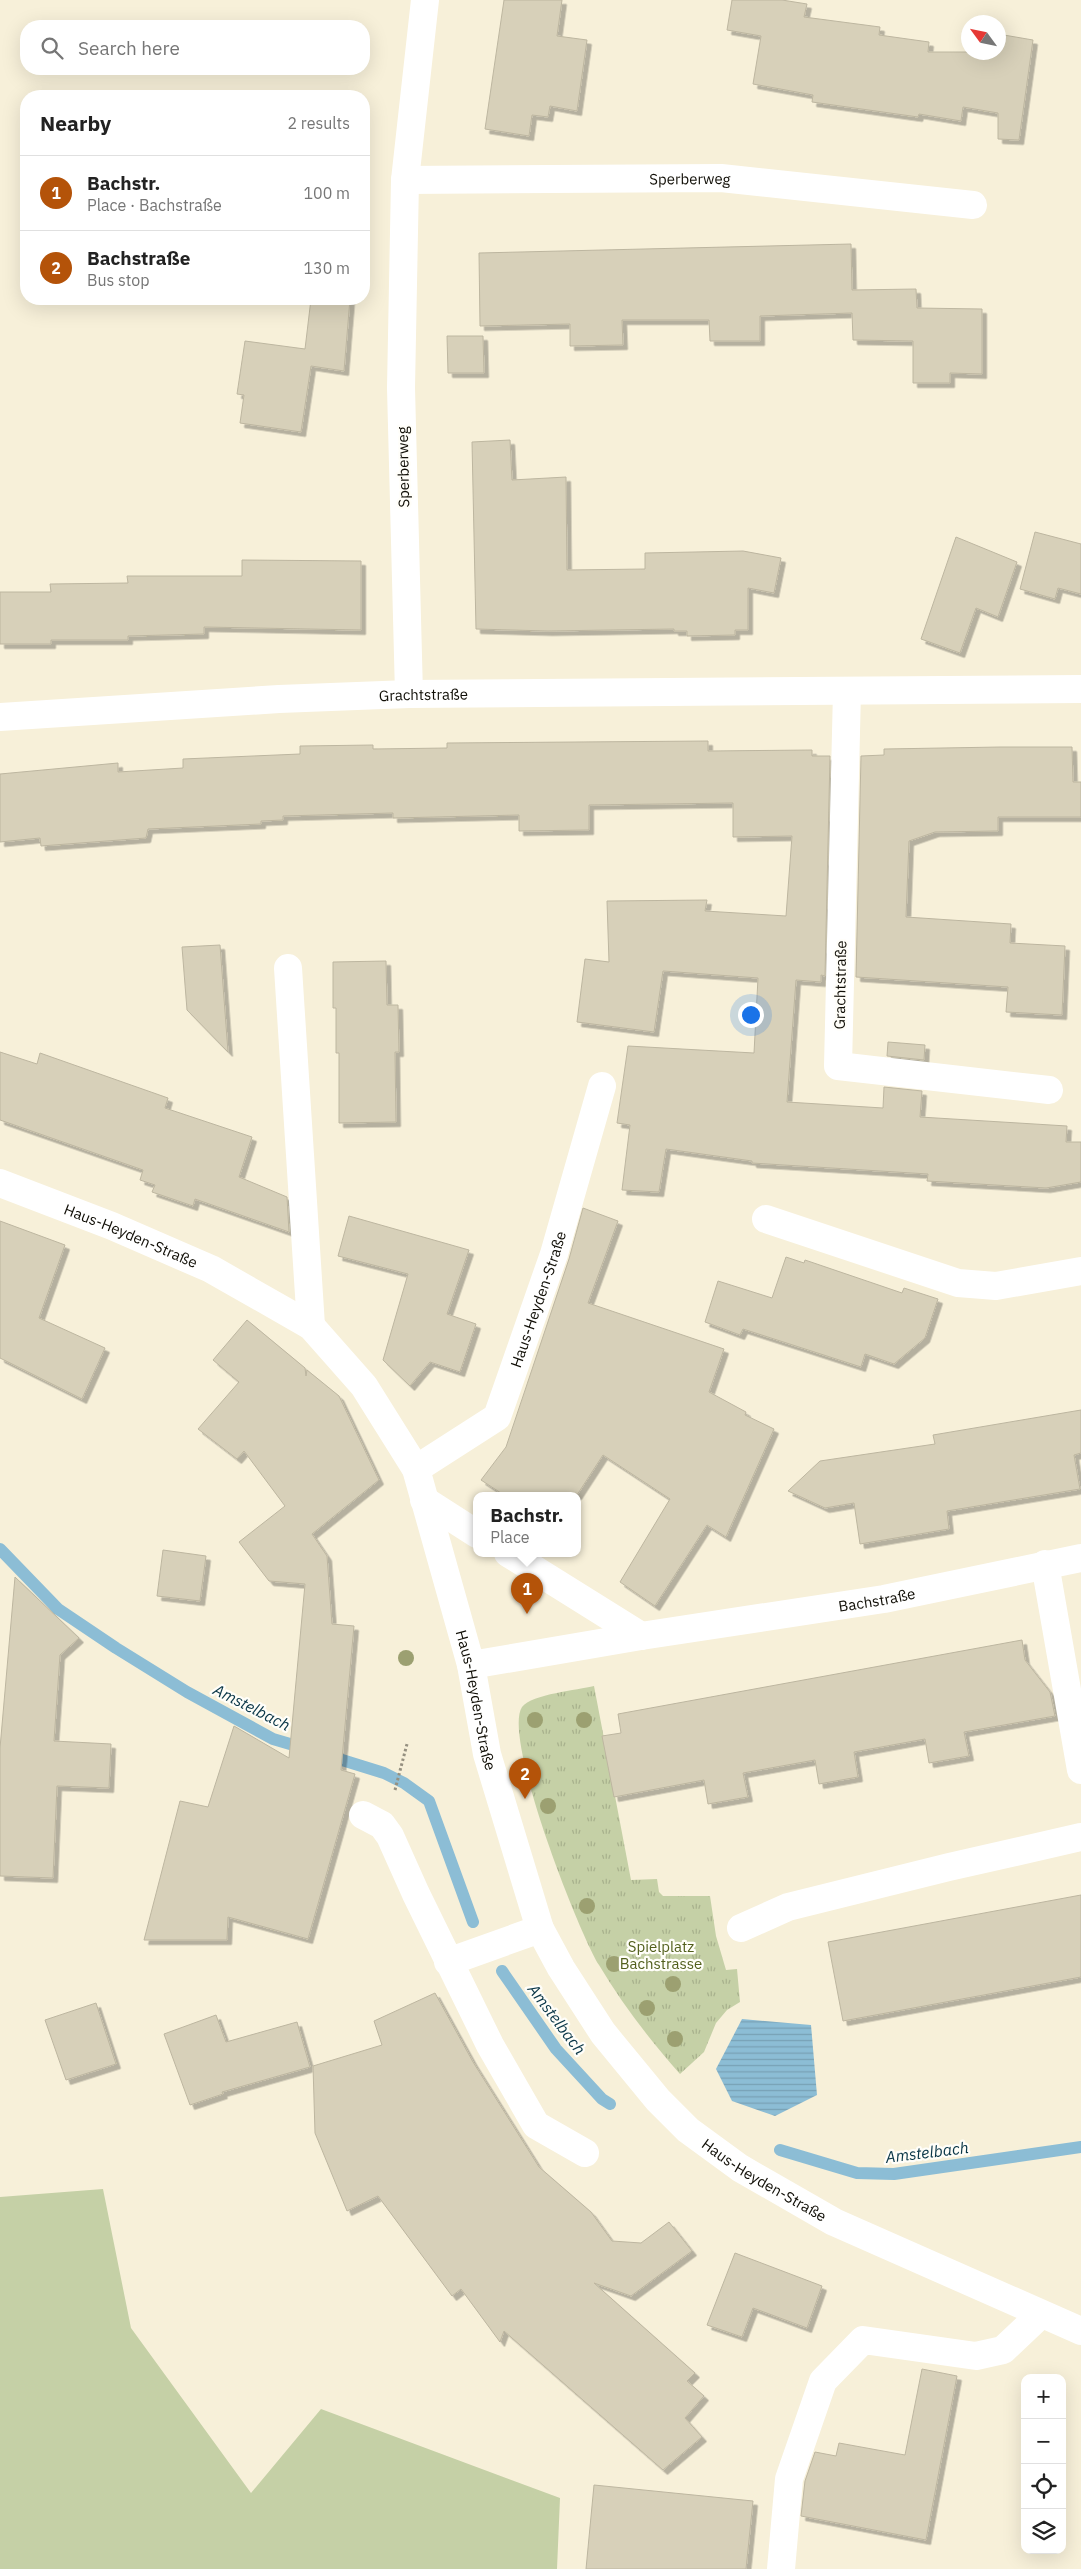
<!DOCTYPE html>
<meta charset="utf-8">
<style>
:root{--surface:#fff;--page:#f6f6f6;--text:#222;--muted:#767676;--line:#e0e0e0;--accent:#b45309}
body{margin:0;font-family:"IBM Plex Sans",sans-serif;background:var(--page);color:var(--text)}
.controls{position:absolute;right:15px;bottom:15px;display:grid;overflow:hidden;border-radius:10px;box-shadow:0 5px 20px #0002}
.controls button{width:45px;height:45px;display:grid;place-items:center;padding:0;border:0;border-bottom:1px solid var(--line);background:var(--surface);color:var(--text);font:25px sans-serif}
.compass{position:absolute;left:961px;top:15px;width:45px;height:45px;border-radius:50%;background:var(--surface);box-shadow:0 5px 20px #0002;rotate:303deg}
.you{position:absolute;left:750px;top:1014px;width:18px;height:18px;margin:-12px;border:4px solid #fff;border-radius:50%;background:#1a73e8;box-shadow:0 0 0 8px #1a73e833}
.badge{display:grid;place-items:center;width:32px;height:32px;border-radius:50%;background:var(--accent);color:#fff;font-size:16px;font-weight:700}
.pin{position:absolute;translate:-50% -41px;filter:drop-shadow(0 1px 2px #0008)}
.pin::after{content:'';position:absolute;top:26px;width:18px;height:15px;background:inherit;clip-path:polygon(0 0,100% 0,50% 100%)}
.popup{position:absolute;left:473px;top:1492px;width:108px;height:65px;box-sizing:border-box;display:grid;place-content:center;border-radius:10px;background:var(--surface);filter:drop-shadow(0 1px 4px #0005);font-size:16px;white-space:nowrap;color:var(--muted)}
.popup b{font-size:19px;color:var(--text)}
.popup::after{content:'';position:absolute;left:50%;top:100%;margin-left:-10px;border:10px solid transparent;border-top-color:var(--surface)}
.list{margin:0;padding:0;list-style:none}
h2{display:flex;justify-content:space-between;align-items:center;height:65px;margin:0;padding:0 20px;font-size:21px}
h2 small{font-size:16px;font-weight:400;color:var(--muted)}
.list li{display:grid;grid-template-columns:32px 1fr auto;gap:15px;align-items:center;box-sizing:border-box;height:75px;padding:0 20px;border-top:1px solid var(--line)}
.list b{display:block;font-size:19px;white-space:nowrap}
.list p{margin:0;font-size:16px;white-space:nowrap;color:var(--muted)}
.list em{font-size:16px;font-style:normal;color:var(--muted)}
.icon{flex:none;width:28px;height:28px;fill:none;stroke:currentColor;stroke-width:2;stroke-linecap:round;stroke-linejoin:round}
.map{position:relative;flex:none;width:1081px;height:2569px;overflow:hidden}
.search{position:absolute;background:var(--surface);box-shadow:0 5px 20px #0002;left:20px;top:20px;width:350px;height:55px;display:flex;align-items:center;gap:12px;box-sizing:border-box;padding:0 18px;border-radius:20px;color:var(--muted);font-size:19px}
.panel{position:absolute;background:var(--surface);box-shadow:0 5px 20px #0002;left:20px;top:90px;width:350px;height:215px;border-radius:20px}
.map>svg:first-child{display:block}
.grass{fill:#c5d0a6}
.park{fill:url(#park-tufts)}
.water{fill:url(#water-rules)}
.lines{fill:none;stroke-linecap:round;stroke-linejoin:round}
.stream{stroke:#8cbdd5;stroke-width:12}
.building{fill:#d7d0b9;stroke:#bdb6a0;filter:url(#shadow)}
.path{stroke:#959080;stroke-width:3;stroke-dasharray:2.5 2.5;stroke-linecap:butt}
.minor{stroke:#fff;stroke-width:28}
.tree{fill:#9ca071}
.labels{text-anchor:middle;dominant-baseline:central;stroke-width:4.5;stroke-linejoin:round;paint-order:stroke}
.street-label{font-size:15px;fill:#100e06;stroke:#fffef9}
.park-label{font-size:15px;fill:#525f1c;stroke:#fffef9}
.water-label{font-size:16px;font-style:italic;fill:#0a3647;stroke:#fffef9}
</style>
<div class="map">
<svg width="1081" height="2569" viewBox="0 0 1081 2569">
<defs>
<pattern id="park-tufts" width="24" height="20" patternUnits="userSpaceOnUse" patternTransform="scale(1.25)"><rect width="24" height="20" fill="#c5d0a6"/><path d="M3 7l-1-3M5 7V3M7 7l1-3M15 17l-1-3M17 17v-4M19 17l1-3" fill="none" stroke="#a8b18d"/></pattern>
<pattern id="water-rules" width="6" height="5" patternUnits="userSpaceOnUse" patternTransform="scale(1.25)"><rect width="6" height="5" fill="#8cbdd5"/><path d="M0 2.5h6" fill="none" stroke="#78a1b5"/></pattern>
<filter id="shadow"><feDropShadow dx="4.5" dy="4.5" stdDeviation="0" flood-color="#0004"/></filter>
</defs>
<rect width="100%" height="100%" fill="#f7f0d9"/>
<polygon class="grass" points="103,2189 131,2328 251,2493 321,2409 560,2498 557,2569 0,2569 0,2197"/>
<path class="park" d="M594 1686 631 1880 657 1879 659 1892 663 1896H710L716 1936 726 1970 737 1969 740 2002 727 2010 716 2023 704 2052 680 2074C650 2040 622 2004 599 1965 578 1931 502 1737 522 1707 532 1694 578 1690 594 1686Z"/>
<polygon class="water" points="742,2019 811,2025 817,2095 775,2116 732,2101 716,2069"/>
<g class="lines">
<g class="stream">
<polyline points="0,1549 58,1609 116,1648 187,1692 273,1739 307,1749"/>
<polyline points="326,1755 384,1773 404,1783 429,1801 473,1922"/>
<polyline points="502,1971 556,2049 602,2099 610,2104"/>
<polyline points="780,2150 857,2173 894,2174 1081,2147"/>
</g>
</g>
<g class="building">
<polygon points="504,0 562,0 557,36 587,40 577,111 550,106 548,117 532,115 529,136 485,129"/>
<polygon points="732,0 782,0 807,4 804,17 880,27 879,35 929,42 928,52 998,52 998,34 1033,40 1019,140 998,139 998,113 963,107 961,121 919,114 918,117 812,102 813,95 753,84 761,36 727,30"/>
<polygon points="851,244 852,290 916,289 917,308 982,309 982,374 950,373 950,383 913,383 913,341 853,340 852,313 760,316 760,341 710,341 709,320 622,320 623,345 570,346 570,324 480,326 479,253"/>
<polygon points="311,299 350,299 344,371 311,366 301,432 240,423 244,395 237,394 245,341 305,349"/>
<polygon points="447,336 483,336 484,373 448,373"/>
<polygon points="510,440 512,480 566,477 567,570 645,569 645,553 743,551 781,558 774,593 748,588 748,630 735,630 735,635 687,636 687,631 674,631 674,629 548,631 476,629 472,442"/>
<polygon points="1035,532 1081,544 1081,594 1058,588 1055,599 1020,589"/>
<polygon points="956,537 1017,562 998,617 976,608 960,653 921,639"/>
<polygon points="242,560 361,561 361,630 204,627 204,634 128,636 128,640 51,640 51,644 0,644 0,592 51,592 50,584 128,583 127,576 242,576"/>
<polygon points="708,741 708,751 812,750 812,756 830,756 825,976 821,975 821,982 796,980 787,1102 883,1108 884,1087 922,1091 920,1117 1067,1126 1066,1142 1081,1142 1081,1182 1046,1188 927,1181 928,1174 752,1163 752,1161 666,1149 659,1192 622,1190 630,1125 617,1123 628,1046 754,1053 758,978 663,971 654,1032 577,1022 585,959 609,962 607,901 707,900 705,911 786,916 792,836 733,837 733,803 589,805 589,830 519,831 519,815 393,818 393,813 283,816 283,820 261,821 261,824 148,829 146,838 41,846 40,838 0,842 0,774 118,763 118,772 183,768 183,759 300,754 300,746 373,745 373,749 447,748 447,743"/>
<polygon points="1000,747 1072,747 1073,782 1081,782 1081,817 998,817 998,831 935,832 909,841 906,917 1011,924 1010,943 1065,946 1062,1015 1006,1012 1008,987 856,977 861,756 884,755 884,749"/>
<polygon points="220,945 228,1052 187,1010 182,947"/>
<polygon points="386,961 387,1005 398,1005 399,1052 395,1052 396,1122 339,1123 339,1053 336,1053 336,1008 333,1008 333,962"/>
<polygon points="888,1042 925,1045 924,1060 887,1056"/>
<polygon points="0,1052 37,1064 40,1053 168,1098 165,1108 252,1137 239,1177 287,1197 289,1232 195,1199 193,1206 152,1192 155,1185 140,1180 143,1170 0,1120"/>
<polygon points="583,1208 618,1221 588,1303 724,1349 709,1392 746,1412 745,1415 774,1429 726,1537 707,1525 655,1606 620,1582 670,1499 603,1455 577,1495 504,1495 481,1480 506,1447 569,1259"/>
<polygon points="349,1216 469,1250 447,1314 476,1324 460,1372 430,1362 410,1386 383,1360 408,1274 338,1256"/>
<polygon points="0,1221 65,1245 39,1318 105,1348 82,1399 0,1358"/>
<polygon points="786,1257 804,1263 805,1260 902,1293 904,1288 938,1299 925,1338 894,1364 865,1354 861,1367 743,1329 740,1335 705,1322 718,1281 772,1298"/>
<polygon points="247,1320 305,1368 306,1376 307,1370 339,1396 379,1480 312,1534 327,1556 332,1624 354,1626 341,1770 355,1774 308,1939 228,1917 227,1940 144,1940 180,1801 208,1807 234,1726 289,1758 305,1584 269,1581 239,1542 285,1506 244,1451 237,1459 198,1429 239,1382 213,1360"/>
<polygon points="1081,1410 1081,1453 1074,1455 1080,1489 947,1511 949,1529 860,1544 854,1503 825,1508 788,1491 820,1461 935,1444 933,1435"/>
<polygon points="163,1550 206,1556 200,1601 157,1596"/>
<polygon points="15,1577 79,1638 60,1655 54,1741 111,1744 109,1788 57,1786 53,1878 0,1876 0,1748"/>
<polygon points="1022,1640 1025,1660 1050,1692 1055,1716 964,1732 969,1756 929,1763 925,1739 854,1752 858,1777 819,1784 815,1760 743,1773 748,1797 708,1804 704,1780 614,1797 602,1736 621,1733 618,1714"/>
<polygon points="1081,1895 1081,1977 843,2021 828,1942"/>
<polygon points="435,1993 473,2062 539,2167 591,2212 612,2241 641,2243 669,2222 692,2251 631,2296 594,2283 695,2373 687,2381 704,2396 685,2418 702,2437 663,2470 504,2331 500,2342 461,2289 452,2296 378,2196 347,2211 315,2133 313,2066 382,2045 374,2021"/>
<polygon points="96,2003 116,2064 66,2080 45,2020"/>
<polygon points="216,2015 226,2042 297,2022 310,2067 222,2092 223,2094 190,2105 164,2034"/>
<polygon points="735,2253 822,2286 807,2328 753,2308 742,2337 707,2325"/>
<polygon points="922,2369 957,2376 926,2540 801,2516 805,2481 815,2452 836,2456 839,2443 905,2455"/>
<polygon points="594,2485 753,2501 746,2569 586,2569"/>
</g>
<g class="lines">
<polyline class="path" points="395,1790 407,1744"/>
<g class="minor">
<path id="s1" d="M405 180 721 178 973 205"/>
<polyline points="847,691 838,1066 1049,1090"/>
<polyline points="409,694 401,388 405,180 425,0"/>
<path id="s2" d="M0 717 279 699 409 694 1081 689"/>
<polyline points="288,968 311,1326"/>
<path id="s3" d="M0 1183 112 1226 211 1269 311 1326 364 1386 416 1469 471 1665 487 1754 540 1929 561 1968 603 2033 658 2100 688 2130 740 2168 834 2222 1081 2331"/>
<polyline points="766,1219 958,1283 996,1286 1081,1271"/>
<path id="s4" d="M416 1469 497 1417 554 1254 602 1086"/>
<polyline points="424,1500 477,1534"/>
<polyline points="508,1553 641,1636"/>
<polyline points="1045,1564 1081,1770"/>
<path id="s5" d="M471 1665 641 1636 884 1599 1081 1558"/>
<polyline points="363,1815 382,1825 390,1836 416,1894 490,2045 536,2125 585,2153"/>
<polyline points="741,1928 788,1907 949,1867 1081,1837"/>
<polyline points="448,1962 540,1929"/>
<polyline points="781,2569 789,2479 823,2381 863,2340 976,2356 1003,2350 1041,2314"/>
</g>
</g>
<g class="tree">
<circle cx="406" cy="1658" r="8"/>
<circle cx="535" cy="1720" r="8"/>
<circle cx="584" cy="1720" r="8"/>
<circle cx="548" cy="1806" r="8"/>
<circle cx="587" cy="1906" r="8"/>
<circle cx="614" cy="1964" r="8"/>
<circle cx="673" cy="1984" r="8"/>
<circle cx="647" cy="2008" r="8"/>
<circle cx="675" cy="2039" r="8"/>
</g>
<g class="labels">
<g class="street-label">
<text stroke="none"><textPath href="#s1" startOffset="285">Sperberweg</textPath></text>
<text transform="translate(403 467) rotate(-91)">Sperberweg</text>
<text stroke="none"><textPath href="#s2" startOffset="424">Grachtstraße</textPath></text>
<text transform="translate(840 985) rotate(-89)">Grachtstraße</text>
<text stroke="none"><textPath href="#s3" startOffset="141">Haus-Heyden-Straße</textPath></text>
<text stroke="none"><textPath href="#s4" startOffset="221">Haus-Heyden-Straße</textPath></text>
<text stroke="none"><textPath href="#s5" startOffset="411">Bachstraße</textPath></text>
<text stroke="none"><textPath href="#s3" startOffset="760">Haus-Heyden-Straße</textPath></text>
<text stroke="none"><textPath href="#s3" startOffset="1340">Haus-Heyden-Straße</textPath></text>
</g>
<g class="park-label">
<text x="661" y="1946">Spielplatz<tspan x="661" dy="17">Bachstrasse</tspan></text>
</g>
<g class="water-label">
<text transform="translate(252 1707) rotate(27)">Amstelbach</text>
<text transform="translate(557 2019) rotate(53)">Amstelbach</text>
<text transform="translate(927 2152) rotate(-7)">Amstelbach</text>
</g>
</g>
</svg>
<div class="controls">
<button>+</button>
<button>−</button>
<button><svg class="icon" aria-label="locate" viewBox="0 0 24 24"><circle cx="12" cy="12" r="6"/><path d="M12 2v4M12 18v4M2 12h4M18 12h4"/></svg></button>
<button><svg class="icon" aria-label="layers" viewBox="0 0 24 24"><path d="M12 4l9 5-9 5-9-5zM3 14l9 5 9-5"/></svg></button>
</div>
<svg class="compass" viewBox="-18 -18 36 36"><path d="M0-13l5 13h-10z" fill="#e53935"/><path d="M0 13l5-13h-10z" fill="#767676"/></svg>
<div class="you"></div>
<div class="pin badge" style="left:527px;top:1614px">1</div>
<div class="popup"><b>Bachstr.</b>Place</div>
<div class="pin badge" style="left:525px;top:1799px">2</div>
<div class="search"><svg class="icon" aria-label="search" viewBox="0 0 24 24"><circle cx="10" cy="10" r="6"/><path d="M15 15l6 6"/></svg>Search here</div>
<section class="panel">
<h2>Nearby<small>2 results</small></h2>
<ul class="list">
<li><span class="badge">1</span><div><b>Bachstr.</b><p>Place · Bachstraße</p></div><em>100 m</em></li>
<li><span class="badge">2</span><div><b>Bachstraße</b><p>Bus stop</p></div><em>130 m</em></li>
</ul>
</section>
</div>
